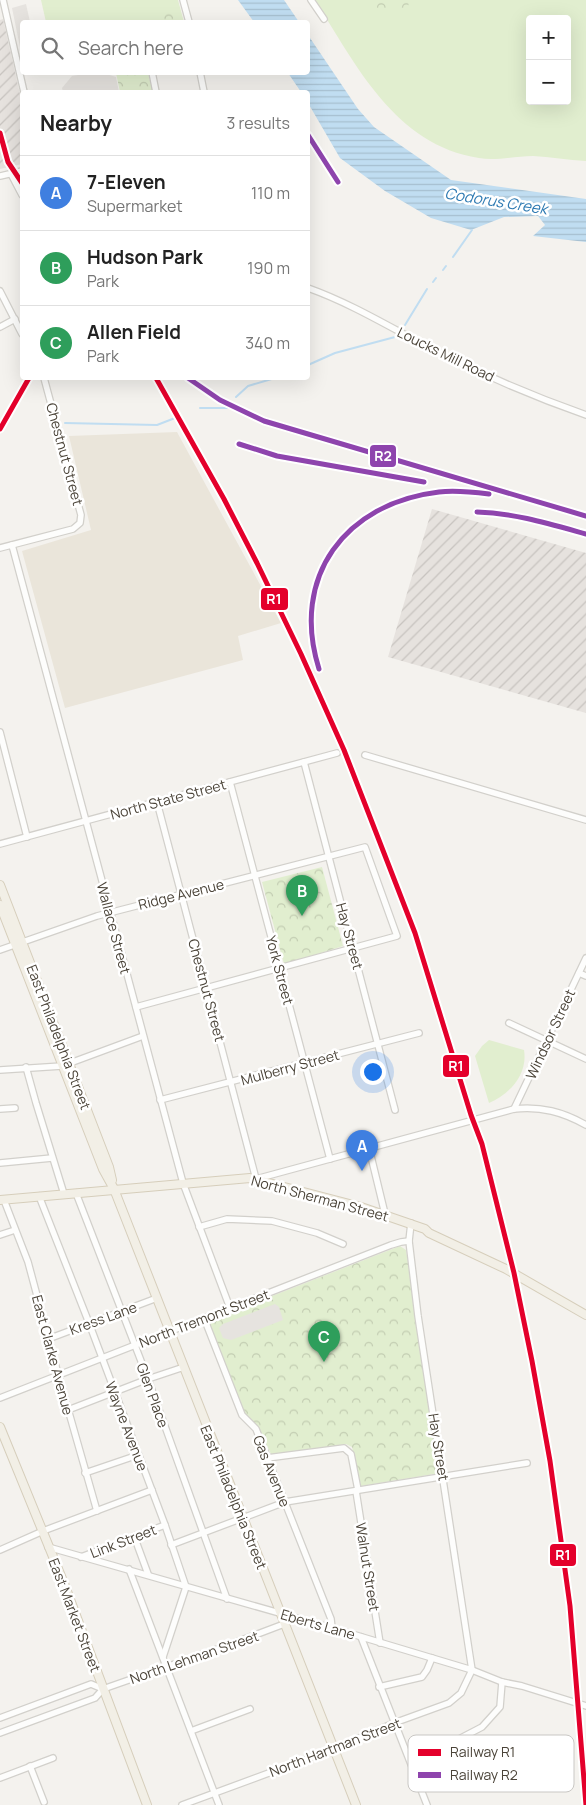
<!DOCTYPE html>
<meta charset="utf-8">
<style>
:root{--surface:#fff;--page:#f2f2f2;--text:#222;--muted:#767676;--line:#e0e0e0;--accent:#868178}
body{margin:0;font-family:Manrope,sans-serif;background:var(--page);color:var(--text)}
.controls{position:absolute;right:15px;top:15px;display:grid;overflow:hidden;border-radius:5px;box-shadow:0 5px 20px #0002}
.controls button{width:45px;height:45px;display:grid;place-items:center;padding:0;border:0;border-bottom:1px solid var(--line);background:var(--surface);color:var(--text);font:25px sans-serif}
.you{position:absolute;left:372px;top:1071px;width:18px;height:18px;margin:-12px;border:4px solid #fff;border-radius:50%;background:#1a73e8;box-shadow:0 0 0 8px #1a73e833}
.badge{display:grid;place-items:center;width:32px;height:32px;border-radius:50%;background:var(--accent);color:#fff;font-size:16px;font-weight:700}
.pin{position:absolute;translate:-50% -41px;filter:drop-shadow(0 1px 2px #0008)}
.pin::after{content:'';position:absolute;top:26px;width:18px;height:15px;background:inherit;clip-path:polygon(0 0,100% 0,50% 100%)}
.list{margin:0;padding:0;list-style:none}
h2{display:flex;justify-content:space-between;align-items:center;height:65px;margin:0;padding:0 20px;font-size:21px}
h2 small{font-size:16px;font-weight:400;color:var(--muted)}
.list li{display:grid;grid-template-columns:32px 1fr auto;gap:15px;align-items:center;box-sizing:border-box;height:75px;padding:0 20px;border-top:1px solid var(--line)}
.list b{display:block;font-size:19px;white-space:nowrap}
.list p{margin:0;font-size:16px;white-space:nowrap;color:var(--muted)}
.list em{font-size:16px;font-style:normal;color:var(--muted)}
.icon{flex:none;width:28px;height:28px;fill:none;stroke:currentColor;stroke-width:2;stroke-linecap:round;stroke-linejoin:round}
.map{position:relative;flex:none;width:586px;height:1805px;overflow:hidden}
.search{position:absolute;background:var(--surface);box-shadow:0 5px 20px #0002;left:20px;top:20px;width:290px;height:55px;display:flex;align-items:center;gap:12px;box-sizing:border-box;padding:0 18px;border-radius:5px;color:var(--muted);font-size:19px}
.panel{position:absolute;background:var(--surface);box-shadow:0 5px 20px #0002;left:20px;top:90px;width:290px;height:290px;border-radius:5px}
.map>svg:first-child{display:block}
.industrial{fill:url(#industrial-furrows)}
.education{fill:#eae5da}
.green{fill:#e1eecf;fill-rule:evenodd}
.park{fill:url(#park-crowns)}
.parking{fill:#e6e3df}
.water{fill:url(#water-rules)}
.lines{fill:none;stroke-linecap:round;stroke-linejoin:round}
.stream{stroke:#c0ddf1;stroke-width:2}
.minor-casing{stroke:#d2d0cb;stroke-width:8}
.major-casing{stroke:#d6cebb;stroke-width:10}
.minor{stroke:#fdfdfc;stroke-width:5.5}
.major{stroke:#f2efe6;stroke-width:8}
.rail-1-casing{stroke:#fff;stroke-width:9}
.rail-2-casing{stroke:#fff;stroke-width:9}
.rail-1{stroke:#e4002b;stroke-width:5}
.rail-2{stroke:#8e44ad;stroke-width:5}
.labels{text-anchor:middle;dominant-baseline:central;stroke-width:5;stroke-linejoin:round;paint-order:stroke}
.street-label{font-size:14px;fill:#4b4439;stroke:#fff}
.water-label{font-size:15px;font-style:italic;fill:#2e7ab2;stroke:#fff}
.key{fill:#fff;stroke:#c9c7c4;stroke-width:1}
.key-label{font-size:14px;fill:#4b4439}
.line-badge{stroke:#fff;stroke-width:2}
.badge-label{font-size:14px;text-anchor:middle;font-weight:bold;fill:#fff}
</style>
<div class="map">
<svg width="586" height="1805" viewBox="0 0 586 1805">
<defs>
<pattern id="industrial-furrows" width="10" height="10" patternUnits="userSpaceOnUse" patternTransform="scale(1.25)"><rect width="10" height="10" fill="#e6e2de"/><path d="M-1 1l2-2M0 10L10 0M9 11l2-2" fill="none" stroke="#c7c3bf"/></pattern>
<pattern id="park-crowns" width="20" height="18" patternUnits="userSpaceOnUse" patternTransform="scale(1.25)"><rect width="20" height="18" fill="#e1eecf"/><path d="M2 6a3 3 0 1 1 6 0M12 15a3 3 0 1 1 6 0" fill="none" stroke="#c3cdb2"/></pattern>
<pattern id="water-rules" width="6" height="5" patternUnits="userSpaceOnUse" patternTransform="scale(1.25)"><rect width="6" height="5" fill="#c0ddf1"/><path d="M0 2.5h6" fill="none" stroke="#a6bfcf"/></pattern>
</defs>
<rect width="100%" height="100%" fill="#f4f2ee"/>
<g class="industrial">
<polygon points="3,19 22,103 22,164 0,169 0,20"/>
<polygon points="432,509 586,553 586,713 388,657"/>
</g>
<polygon class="education" points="177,432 281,623 238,636 243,660 65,708 22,551 91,530 69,436"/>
<g class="green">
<polygon points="41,0 178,0 184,22 46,22"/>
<path d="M315 0H586V161C568 160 550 157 533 156 515 156 496 161 479 158 395 145 356 65 315 0ZM530 19H567V101H530Z"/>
<path d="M489 1040 524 1050C528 1074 510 1094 489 1103L475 1056 482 1046Z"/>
</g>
<g class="park">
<polygon points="377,0 409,0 408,9 377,8"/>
<polygon points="173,4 178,22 162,22 164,6"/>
<polygon points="119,72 148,73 153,92 120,92 116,73"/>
<polygon points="322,867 343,946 287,964 284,964 262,882"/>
<polygon points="400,1246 406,1250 440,1473 361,1486 352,1447 346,1444 276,1455 271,1454 259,1429 244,1413 208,1321"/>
</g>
<g class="parking">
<polygon points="26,4 30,22 22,22 22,57 12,8"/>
<polygon points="90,73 103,73 116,77 119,92 63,92 62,88 72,76"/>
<polygon points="275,1304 279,1307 283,1320 231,1340 223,1338 219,1328 223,1324"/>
</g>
<g class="water">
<polygon points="238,0 284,0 299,22 254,22"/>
<polygon points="308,35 358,109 374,127 451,180 586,199 586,242 533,236 545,225 538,216 504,217 471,230 431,218 385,191 340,158 308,103 308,92 301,92 288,73 308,72"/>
</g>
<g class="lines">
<g class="stream">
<polyline points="453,257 472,230"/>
<polyline points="443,270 446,266"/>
<polyline points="433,282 436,278"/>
<polyline points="405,325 427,289"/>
<polyline points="308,365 335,353 395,337"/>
<polyline points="236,397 248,386 275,378"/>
<polyline points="200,408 229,408"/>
<polyline points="65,423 157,425 175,418"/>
</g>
<g class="minor-casing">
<g id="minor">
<polyline points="3,0 24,92"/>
<polyline points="183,0 189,22"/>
<polyline points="311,0 324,19"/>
<polyline points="152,72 156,92"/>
<polyline points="200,72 204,92"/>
<polyline points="11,174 22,195"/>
<polyline points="0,176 22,171"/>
<path d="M308 288C350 303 388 326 428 347 479 373 532 396 586 415"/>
<polyline points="0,291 22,334"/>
<polyline points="0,327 15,319"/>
<polyline points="12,545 183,1183 230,1308"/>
<polyline points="0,548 73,529 80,523 81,515 44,378"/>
<polyline points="0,732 27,837"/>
<polyline points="365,755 586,820"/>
<polyline points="304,762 395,1110"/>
<polyline points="230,782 330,1159"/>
<path d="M157 802 256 1179 514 1109C541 1106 563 1112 586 1125"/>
<polyline points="0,844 337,753"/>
<polyline points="0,950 97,916 365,847 397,936 136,1007"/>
<polyline points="579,973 586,976"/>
<polyline points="509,1023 586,1059"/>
<polyline points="26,1067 36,1103 64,1194"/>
<polyline points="0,1070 62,1066 143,1036"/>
<polyline points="160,1100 419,1033"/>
<polyline points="0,1109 15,1108"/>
<polyline points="514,1109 586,958"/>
<polyline points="369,1148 385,1214"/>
<polyline points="0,1163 52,1158"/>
<polyline points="76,1193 148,1379 227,1599"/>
<polyline points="39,1196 89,1323 165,1525 186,1587 163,1657"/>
<polyline points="4,1200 28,1262 58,1374 97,1511"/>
<polyline points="411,1223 409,1241 418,1316 472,1670"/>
<polyline points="199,1227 227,1219 272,1221 317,1233 343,1244"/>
<polyline points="0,1235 15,1230"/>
<polyline points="204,1318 242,1415 256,1429 331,1619 332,1628"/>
<polyline points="48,1339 157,1298"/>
<polyline points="0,1398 391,1245 401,1242 409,1241"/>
<polyline points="68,1410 148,1379 184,1367"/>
<polyline points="267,1458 344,1448 351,1454 358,1490"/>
<polyline points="85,1473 138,1455"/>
<polyline points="356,1491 380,1643"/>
<polyline points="134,1536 148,1574"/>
<polyline points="171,1545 285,1502 527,1463"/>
<polyline points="48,1547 332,1628 472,1670 502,1682 522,1686 586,1706"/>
<polyline points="0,1550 43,1531 152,1490"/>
<polyline points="81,1557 165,1525"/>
<polyline points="129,1569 219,1805"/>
<polyline points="361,1637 427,1805"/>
<polyline points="379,1687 422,1677 427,1670 432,1658"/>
<polyline points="103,1689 226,1646 284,1624"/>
<polyline points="0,1718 91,1684 103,1689"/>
<polyline points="191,1731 250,1709"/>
<polyline points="0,1733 95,1698 103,1689"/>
<polyline points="411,1764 482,1727 500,1707 502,1682"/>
<polyline points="30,1766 44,1802"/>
<polyline points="0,1778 53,1758"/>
<polyline points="182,1805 334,1749 394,1723 449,1703 461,1693 472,1670"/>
</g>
</g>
<g class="major-casing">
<g id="major">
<polyline points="0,885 109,1167 112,1180"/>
<polyline points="0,905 103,1169 114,1189 356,1805"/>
<polyline points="0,1200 250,1178 361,1207 425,1229 429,1233 506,1269 586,1315"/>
<polyline points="0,1427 65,1586 147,1805"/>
</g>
</g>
<use href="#minor" class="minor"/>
<use href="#major" class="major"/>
<g class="rail-1-casing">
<g id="rail-1">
<polyline points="0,133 8,162 22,183"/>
<polyline points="156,378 224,499 257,563 301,654 344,750 415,933 471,1115 482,1144 514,1273 532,1361 550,1461 570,1606 586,1805"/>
<polyline points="0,429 29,378"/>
</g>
</g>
<g class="rail-2-casing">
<g id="rail-2">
<polyline points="308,135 338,182"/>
<polyline points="188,378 220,400 264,421 586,516"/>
<polyline points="239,444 277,456 424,482"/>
<path d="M477 512C514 513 550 524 586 534"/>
<path d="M319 669C290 577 345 503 439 492 456 490 473 492 489 494"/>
</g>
</g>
<use href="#rail-1" class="rail-1"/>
<use href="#rail-2" class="rail-2"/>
</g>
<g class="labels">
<g class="street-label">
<text transform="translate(446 354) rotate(26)">Loucks Mill Road</text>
<text transform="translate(65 454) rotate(75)">Chestnut Street</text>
<text transform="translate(168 799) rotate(-15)">North State Street</text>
<text transform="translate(181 894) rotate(-14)">Ridge Avenue</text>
<text transform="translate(114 928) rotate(75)">Wallace Street</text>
<text transform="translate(350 936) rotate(75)">Hay Street</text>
<text transform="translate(280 970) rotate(75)">York Street</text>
<text transform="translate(207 990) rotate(75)">Chestnut Street</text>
<text transform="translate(550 1034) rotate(-65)">Windsor Street</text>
<text transform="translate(59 1037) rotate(69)">East Philadelphia Street</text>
<text transform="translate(290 1067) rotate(-15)">Mulberry Street</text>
<text transform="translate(320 1198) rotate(15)">North Sherman Street</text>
<text transform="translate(103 1318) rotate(-20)">Kress Lane</text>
<text transform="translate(204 1318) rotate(-21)">North Tremont Street</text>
<text transform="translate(53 1355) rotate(75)">East Clarke Avenue</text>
<text transform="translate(153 1395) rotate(70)">Glen Place</text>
<text transform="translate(127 1426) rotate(69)">Wayne Avenue</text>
<text transform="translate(439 1447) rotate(81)">Hay Street</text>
<text transform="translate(272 1471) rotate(68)">Gas Avenue</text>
<text transform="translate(234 1497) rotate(68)">East Philadelphia Street</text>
<text transform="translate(123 1541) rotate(-21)">Link Street</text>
<text transform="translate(368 1567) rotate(81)">Walnut Street</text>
<text transform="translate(75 1615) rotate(69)">East Market Street</text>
<text transform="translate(318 1624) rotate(16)">Eberts Lane</text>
<text transform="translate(194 1657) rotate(-19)">North Lehman Street</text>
<text transform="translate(335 1747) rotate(-21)">North Hartman Street</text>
</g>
<g class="water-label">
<text transform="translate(496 201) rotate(9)">Codorus Creek</text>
</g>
</g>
<rect x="408" y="1735" width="166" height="57" rx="8" class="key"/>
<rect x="418" y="1749" width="23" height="7" fill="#e4002b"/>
<rect x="418" y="1772" width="23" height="6" fill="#8e44ad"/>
<g class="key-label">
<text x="450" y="1757">Railway R1</text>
<text x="450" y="1780">Railway R2</text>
</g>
<g class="line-badge">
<rect x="369" y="444" width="28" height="24" rx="5" fill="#8e44ad"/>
<rect x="260" y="587" width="29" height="24" rx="5" fill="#e4002b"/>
<rect x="442" y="1054" width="28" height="24" rx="5" fill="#e4002b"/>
<rect x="549" y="1543" width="28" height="24" rx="5" fill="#e4002b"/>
</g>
<g class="badge-label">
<text x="383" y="461">R2</text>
<text x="274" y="604">R1</text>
<text x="456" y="1071">R1</text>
<text x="563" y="1560">R1</text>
</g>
</svg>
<div class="controls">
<button>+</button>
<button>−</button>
</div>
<div class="you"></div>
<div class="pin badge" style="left:362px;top:1171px;background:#3f7fe0">A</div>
<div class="pin badge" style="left:302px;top:916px;background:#2e9e5b">B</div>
<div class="pin badge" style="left:324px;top:1362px;background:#2e9e5b">C</div>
<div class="search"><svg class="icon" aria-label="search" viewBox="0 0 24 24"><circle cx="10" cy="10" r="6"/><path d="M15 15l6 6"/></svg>Search here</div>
<section class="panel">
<h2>Nearby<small>3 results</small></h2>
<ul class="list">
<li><span class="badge" style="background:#3f7fe0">A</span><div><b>7-Eleven</b><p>Supermarket</p></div><em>110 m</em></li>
<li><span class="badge" style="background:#2e9e5b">B</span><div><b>Hudson Park</b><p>Park</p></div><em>190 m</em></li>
<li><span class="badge" style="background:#2e9e5b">C</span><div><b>Allen Field</b><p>Park</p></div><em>340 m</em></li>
</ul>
</section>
</div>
